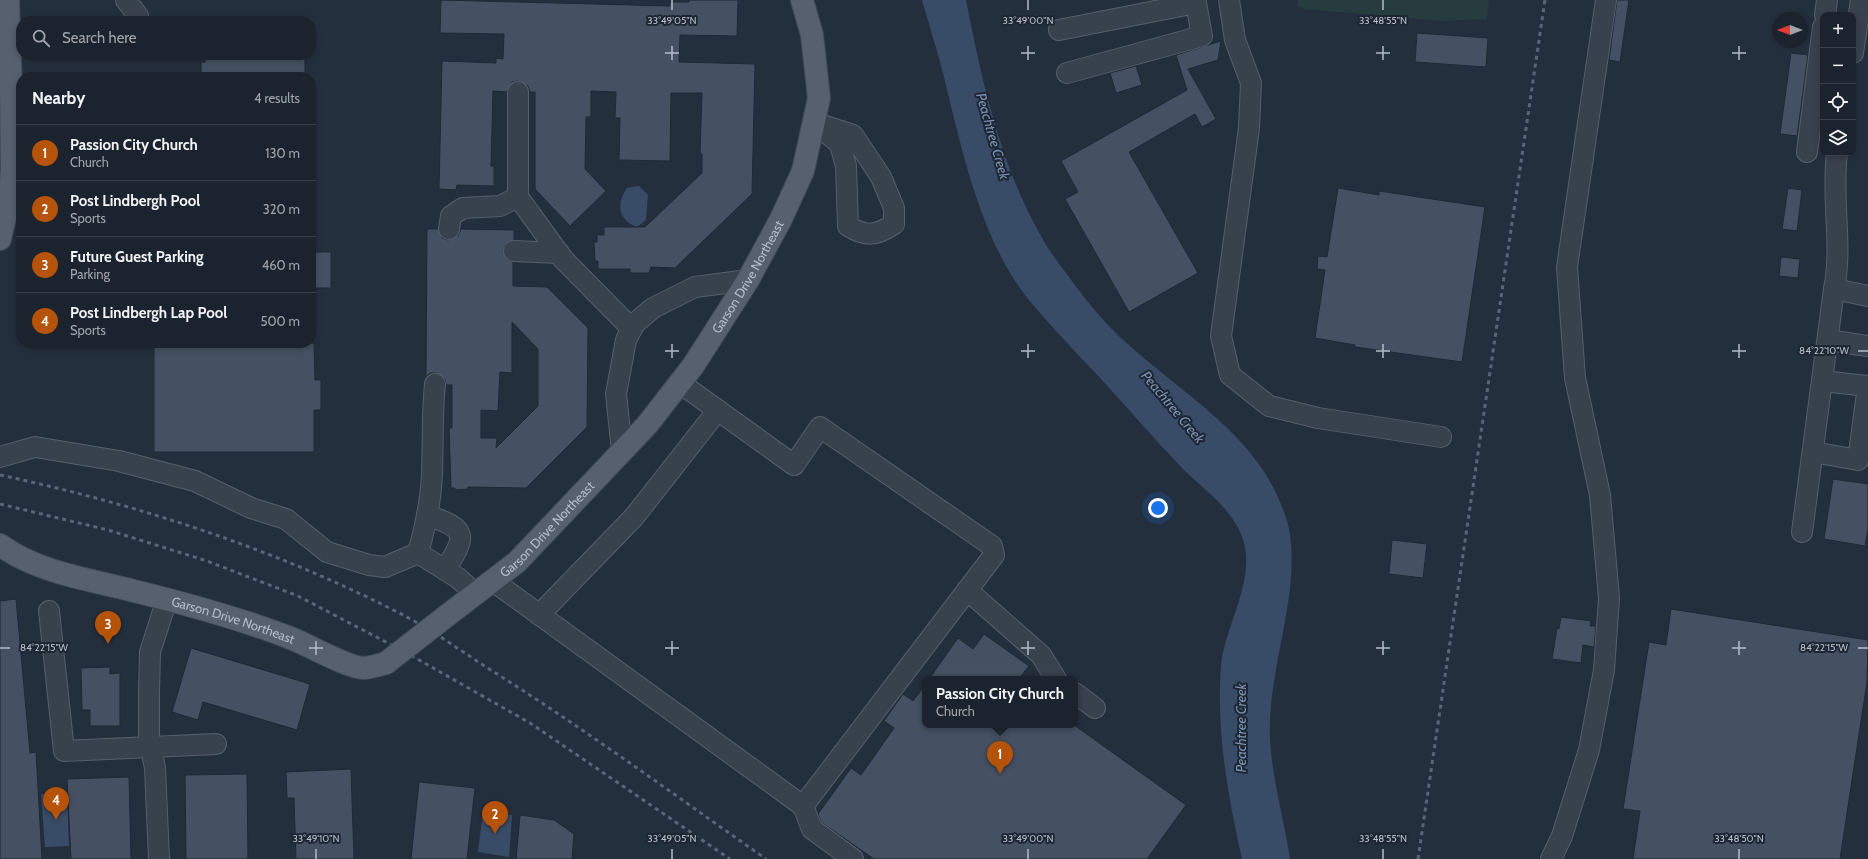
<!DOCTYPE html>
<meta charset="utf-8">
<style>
:root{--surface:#1b232e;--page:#282f3a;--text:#f1f3f6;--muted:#a0a4aa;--line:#39404a;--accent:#b45309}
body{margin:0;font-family:Cabin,sans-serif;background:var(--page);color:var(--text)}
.controls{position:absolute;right:12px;top:12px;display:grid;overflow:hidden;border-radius:8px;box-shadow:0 2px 6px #0003}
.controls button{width:36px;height:36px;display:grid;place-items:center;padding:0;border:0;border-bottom:1px solid var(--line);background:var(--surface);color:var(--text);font:20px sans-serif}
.compass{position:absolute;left:1772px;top:12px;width:36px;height:36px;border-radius:50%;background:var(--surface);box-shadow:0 2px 6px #0003;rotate:270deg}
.you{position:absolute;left:1158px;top:508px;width:14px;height:14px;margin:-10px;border:3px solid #fff;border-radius:50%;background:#1a73e8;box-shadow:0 0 0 6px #1a73e833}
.badge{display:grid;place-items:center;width:26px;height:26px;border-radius:50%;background:var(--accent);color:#fff;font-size:13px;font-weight:700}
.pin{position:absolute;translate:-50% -33px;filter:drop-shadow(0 1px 2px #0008)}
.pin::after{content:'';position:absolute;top:21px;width:14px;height:12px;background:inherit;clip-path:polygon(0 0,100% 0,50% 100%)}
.popup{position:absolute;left:922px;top:676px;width:156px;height:52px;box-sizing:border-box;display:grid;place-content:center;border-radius:8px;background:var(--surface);filter:drop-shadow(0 1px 3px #0005);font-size:13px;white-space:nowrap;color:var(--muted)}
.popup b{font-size:15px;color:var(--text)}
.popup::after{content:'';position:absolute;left:50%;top:100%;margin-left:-8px;border:8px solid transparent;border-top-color:var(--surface)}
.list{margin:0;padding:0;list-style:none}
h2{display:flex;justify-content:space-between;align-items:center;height:52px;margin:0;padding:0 16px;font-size:17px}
h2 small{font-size:13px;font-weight:400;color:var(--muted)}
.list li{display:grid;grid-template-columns:26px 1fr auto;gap:12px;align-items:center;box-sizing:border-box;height:56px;padding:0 16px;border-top:1px solid var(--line)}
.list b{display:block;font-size:15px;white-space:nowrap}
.list p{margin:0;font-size:13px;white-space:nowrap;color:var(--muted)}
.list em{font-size:13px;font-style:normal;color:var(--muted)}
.icon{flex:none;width:22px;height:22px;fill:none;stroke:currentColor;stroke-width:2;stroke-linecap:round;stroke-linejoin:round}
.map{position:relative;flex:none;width:1868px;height:859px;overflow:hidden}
.search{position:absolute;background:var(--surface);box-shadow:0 2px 6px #0003;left:16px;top:16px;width:300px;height:44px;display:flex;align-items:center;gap:10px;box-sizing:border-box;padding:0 14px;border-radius:16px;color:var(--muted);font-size:15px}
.panel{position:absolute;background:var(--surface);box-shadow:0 2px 6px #0003;left:16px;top:72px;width:300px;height:276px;border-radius:16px}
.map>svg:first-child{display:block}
.green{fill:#263c3f}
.water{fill:#394c67}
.building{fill:#455162;stroke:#1f2835;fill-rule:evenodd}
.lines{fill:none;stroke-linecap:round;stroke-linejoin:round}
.minor-casing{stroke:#565f6c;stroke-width:22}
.major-casing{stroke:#414a57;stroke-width:24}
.minor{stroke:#38414e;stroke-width:20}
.major{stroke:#56606e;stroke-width:22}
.rail{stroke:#5a6575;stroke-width:3;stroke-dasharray:4 4;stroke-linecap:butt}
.major-bridge-casing{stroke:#414a57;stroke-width:24;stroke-linecap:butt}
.major-bridge{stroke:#56606e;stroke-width:22}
.ticks{fill:none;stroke:#b4bcc9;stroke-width:1.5}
.labels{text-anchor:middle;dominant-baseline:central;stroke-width:4;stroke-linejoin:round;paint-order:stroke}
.street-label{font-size:13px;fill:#b4bcc9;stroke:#1d2633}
.water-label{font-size:14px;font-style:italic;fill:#7c92b1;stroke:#1d2633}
.ticks-label{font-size:10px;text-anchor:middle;fill:#b4bcc9;stroke:#1d2633;stroke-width:4;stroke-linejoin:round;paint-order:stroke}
</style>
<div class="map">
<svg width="1868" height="859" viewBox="0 0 1868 859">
<rect width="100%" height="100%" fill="#242f3e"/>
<polygon class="green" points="1298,0 1489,0 1487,19 1442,21 1305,9 1298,7"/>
<g class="water">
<path d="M922 0H966C982 81 1000 164 1041 236 1051 255 1065 271 1077 288 1093 309 1110 329 1130 346 1179 390 1244 429 1274 489 1281 503 1288 520 1290 535 1299 601 1267 671 1270 739 1272 779 1284 819 1290 859H1242C1228 797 1216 731 1221 666 1225 623 1259 577 1241 534 1229 506 1204 490 1183 469 1155 440 1129 409 1101 379 1077 353 1052 328 1029 300 979 239 960 141 941 65 935 43 928 22 922 0Z"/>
<path d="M639 186 648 195 646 220 637 227C618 220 616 204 627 188Z"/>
<polygon points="41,794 67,794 69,846 45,847"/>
<polygon points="483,812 512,815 509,857 478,852"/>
</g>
<g class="building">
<polygon points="441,0 670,6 670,2 689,2 689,0 738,0 737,36 680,35 679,62 755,64 752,194 675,268 651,267 649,273 630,273 630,269 598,269 598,261 595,261 594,242 597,242 597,235 604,235 604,227 645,227 702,173 702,154 700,154 702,93 671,93 670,161 619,160 620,118 615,118 616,92 591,91 591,117 586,117 585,169 606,191 570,226 535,189 535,92 530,92 528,86 518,81 512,82 507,92 493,91 491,166 494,166 494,186 457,185 456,190 439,189 442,61 496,63 496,58 503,59 504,34 440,33"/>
<polygon points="1617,0 1629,0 1620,62 1609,60"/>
<polygon points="1417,33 1488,38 1486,67 1415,62"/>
<polygon points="1221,41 1218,60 1188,69 1216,119 1202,127 1195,114 1129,152 1198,273 1129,312 1065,199 1078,192 1061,161 1187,90 1176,55"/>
<polygon points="1791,53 1808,55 1797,136 1780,134"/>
<polygon points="205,55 305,55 305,77 201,77 201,62 205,62"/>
<polygon points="1136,66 1142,85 1116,93 1110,73"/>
<polygon points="1338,188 1379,195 1379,191 1485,207 1462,362 1355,347 1355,345 1315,338 1325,270 1317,269 1318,256 1327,257"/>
<polygon points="1788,188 1802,190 1797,231 1782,229"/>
<path d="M427 229H438L442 238 448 240 458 236 461 229 514 230V240L505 245 503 251 508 260 513 262V286L547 287 588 328 587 427 526 488 468 487V489L455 490V488H451L449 428H452V385H446L445 379 436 373H430L426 377ZM512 322 538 349V406L496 448 497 438H481V410L498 411 500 372 512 373Z"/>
<rect x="311" y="252" width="20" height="36"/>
<polygon points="1781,257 1800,259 1798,278 1779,276"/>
<polygon points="154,343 314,343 315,380 321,380 321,410 314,410 314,452 154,452"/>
<polygon points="1833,479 1868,484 1868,529 1865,546 1824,539"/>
<polygon points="1392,540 1427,544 1423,578 1389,574"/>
<polygon points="16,599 30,753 36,752 42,859 0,859 0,601"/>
<polygon points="1671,609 1868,640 1867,682 1840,859 1633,859 1640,811 1623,809 1649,642 1666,645"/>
<polygon points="1561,617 1591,621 1590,626 1596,626 1594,647 1583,645 1581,663 1552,659 1557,628 1559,629"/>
<polygon points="984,634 1029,666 1019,679 929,679 958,638 973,649"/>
<polygon points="191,648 310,684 297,730 203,702 198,720 172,712"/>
<polygon points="110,667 110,674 120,673 120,726 90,726 90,710 82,710 81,668"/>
<polygon points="925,685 925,725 1074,725 1186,805 1147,859 874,859 821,822 818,814 851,768 861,775 894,728 884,721 903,694 913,701"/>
<polygon points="351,769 354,859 296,859 294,798 287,798 286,772"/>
<polygon points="247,774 248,859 186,859 185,775"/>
<polygon points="129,777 131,859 71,859 67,779"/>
<polygon points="419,782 475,788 467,859 411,859"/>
<polygon points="520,815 554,820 574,834 572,859 516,859"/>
</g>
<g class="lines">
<g class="minor-casing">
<g id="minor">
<polyline points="126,0 138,16"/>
<polyline points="1229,0 1235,40 1251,83 1249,128 1221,336 1230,375 1269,406 1318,418 1441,437"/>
<polyline points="1825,15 1827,0"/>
<polyline points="1059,30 1196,3 1202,36 1067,73"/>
<polyline points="1853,53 1861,0"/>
<polyline points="518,92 518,197 563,259 632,329"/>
<path d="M813 122 853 135 881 177 894 208V224C876 236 866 237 848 226L846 166 840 144Z"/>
<polyline points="1807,152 1823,27"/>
<polyline points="449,229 451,216 463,208 500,206 518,197"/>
<polyline points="514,251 559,253"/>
<path d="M1834 289C1843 244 1831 198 1837 153"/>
<polyline points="1828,340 1868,346"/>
<polyline points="680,383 794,465 820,427 992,546 994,555 803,806"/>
<polyline points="622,451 616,394 626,340 634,324 653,308 695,287 748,280"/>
<polyline points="1813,452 1858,460 1868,386 1823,381"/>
<polyline points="0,457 35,447 119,461 195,481 251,508 286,519 327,552 369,565 385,567 418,553"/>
<path d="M427 515C467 529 468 534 445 570"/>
<polyline points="1802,532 1834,289 1868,296"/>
<path d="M418 553C425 528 431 501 432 474 433 444 432 414 435 384"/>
<polyline points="418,553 458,578 476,594"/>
<polyline points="493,581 803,806 812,829 853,859"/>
<polyline points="967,590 1041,655 1056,679"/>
<polyline points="49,611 64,751 216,744"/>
<polyline points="539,615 634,517 718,410"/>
<polyline points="1075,693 1095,708"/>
<polyline points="159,859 155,768 149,738 149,692 150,652 167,599"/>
<polyline points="1551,859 1562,836 1589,750 1604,670 1609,598 1600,495 1575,378 1567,267 1606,0"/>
</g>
</g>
<g class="major-casing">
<g id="major">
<polyline points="0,239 9,201 12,171 11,89 8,0"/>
<path id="s1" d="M0 545C39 573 88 579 134 591 187 604 242 619 293 639 310 646 347 667 363 668 371 668 378 665 386 663"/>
<path id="s2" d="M449 614 517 562 647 425 693 366 748 280 781 219 803 171 819 98 812 35 802 0"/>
</g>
</g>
<use href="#minor" class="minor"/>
<use href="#major" class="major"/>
<g class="rail">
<path d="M0 475C140 505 278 550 405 616 433 631 460 650 486 667 582 727 673 794 766 859"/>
<polyline points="0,504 108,530 207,561 298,596 405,652 530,723 730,859"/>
<polyline points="1418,859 1545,0"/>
</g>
<g class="major-bridge-casing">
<polyline id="major-bridge" points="386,663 449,614"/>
</g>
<use href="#major-bridge" class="major-bridge"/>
</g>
<path class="ticks" d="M672 0V10M1028 0V10M1383 0V10M672 46V60M1028 46V60M1383 46V60M1739 46V60M665 53H679M1021 53H1035M1376 53H1390M1732 53H1746M672 344V358M1028 344V358M1383 344V358M1739 344V358M665 351H679M1021 351H1035M1376 351H1390M1732 351H1746M1858 351H1868M316 641V655M672 641V655M1028 641V655M1383 641V655M1739 641V655M0 648H10M309 648H323M665 648H679M1021 648H1035M1376 648H1390M1732 648H1746M1858 648H1868M316 849V859M672 849V859M1028 849V859M1383 849V859M1739 849V859"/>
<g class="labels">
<g class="street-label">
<text stroke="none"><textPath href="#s2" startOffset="454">Garson Drive Northeast</textPath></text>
<text stroke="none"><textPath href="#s2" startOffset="130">Garson Drive Northeast</textPath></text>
<text stroke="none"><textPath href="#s1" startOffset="246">Garson Drive Northeast</textPath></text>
</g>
<g class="water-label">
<text transform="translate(993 136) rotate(74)">Peachtree Creek</text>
<text transform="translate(1173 407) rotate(50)">Peachtree Creek</text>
<text transform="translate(1241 728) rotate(-90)">Peachtree Creek</text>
</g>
</g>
<g class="ticks-label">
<text x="672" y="24">33°49'05"N</text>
<text x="1028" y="24">33°49'00"N</text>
<text x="1383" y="24">33°48'55"N</text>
<text x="1824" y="354">84°22'10"W</text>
<text x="1824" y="651">84°22'15"W</text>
<text x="44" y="651">84°22'15"W</text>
<text x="316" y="842">33°49'10"N</text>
<text x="672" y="842">33°49'05"N</text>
<text x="1028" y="842">33°49'00"N</text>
<text x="1383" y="842">33°48'55"N</text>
<text x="1739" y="842">33°48'50"N</text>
</g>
</svg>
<div class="controls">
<button>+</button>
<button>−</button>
<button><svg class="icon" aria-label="locate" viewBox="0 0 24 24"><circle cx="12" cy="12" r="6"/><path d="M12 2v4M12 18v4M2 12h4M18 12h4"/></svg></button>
<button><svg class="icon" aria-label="layers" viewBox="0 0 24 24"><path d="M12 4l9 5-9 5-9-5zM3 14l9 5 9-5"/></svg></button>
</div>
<svg class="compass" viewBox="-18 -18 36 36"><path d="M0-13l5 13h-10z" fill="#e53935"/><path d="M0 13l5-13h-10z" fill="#a0a4aa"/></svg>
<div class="you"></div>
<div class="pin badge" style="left:1000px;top:774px">1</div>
<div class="popup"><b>Passion City Church</b>Church</div>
<div class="pin badge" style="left:495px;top:834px">2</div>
<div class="pin badge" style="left:108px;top:644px">3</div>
<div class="pin badge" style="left:56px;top:820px">4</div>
<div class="search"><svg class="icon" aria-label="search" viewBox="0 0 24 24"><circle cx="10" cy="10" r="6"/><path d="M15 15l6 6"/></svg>Search here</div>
<section class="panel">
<h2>Nearby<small>4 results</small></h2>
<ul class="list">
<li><span class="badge">1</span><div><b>Passion City Church</b><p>Church</p></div><em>130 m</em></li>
<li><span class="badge">2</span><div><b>Post Lindbergh Pool</b><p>Sports</p></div><em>320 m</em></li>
<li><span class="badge">3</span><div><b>Future Guest Parking</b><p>Parking</p></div><em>460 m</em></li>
<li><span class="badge">4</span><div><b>Post Lindbergh Lap Pool</b><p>Sports</p></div><em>500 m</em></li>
</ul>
</section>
</div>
